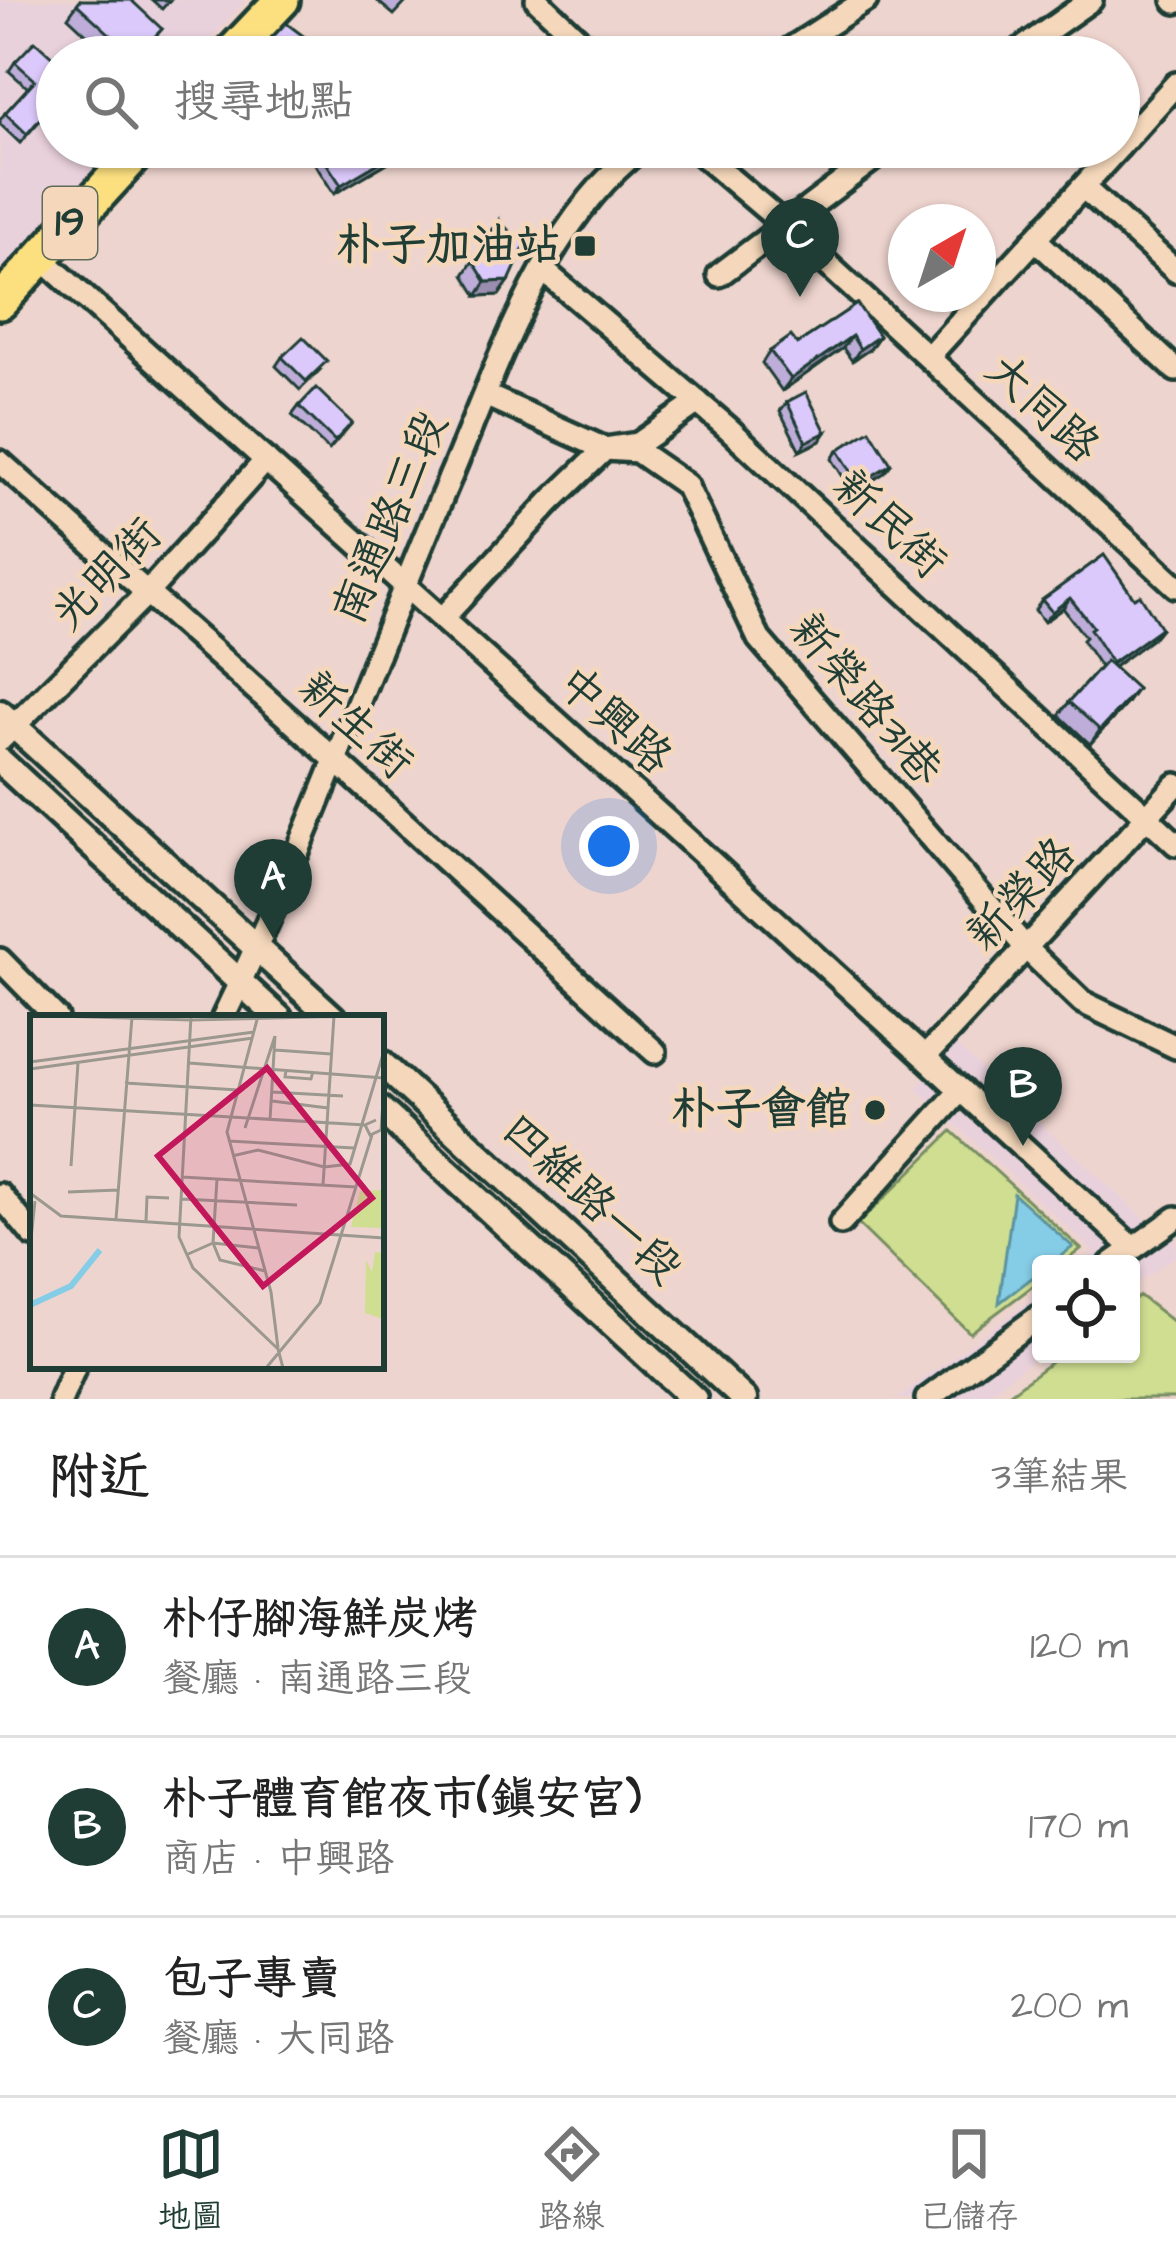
<!DOCTYPE html>
<html lang="zh-TW">
<meta charset="utf-8">
<style>
:root{--surface:#fff;--page:#f6f6f6;--text:#222;--muted:#767676;--line:#e0e0e0;--accent:#1f3d34}
body{margin:0;font-family:"Architects Daughter","LXGW WenKai TC",sans-serif;background:var(--page);color:var(--text)}
.controls{position:absolute;right:36px;bottom:36px;display:grid;overflow:hidden;border-radius:12px;box-shadow:0 3px 9px #0004}
.controls button{width:108px;height:108px;display:grid;place-items:center;padding:0;border:0;border-bottom:3px solid var(--line);background:var(--surface);color:var(--text);font:60px sans-serif}
.compass{position:absolute;left:888px;top:204px;width:108px;height:108px;border-radius:50%;background:var(--surface);box-shadow:0 3px 9px #0004;rotate:39deg}
.you{position:absolute;left:609px;top:846px;width:42px;height:42px;margin:-30px;border:9px solid #fff;border-radius:50%;background:#1a73e8;box-shadow:0 0 0 18px #1a73e833}
.badge{display:grid;place-items:center;width:78px;height:78px;border-radius:50%;background:var(--accent);color:#fff;font-size:39px;font-weight:700}
.pin{position:absolute;translate:-50% -99px;filter:drop-shadow(0 3px 6px #0008)}
.pin::after{content:'';position:absolute;top:63px;width:42px;height:36px;background:inherit;clip-path:polygon(0 0,100% 0,50% 100%)}
.list{margin:0;padding:0;list-style:none}
h2{display:flex;justify-content:space-between;align-items:center;height:156px;margin:0;padding:0 48px;font-size:51px}
h2 small{font-size:39px;font-weight:400;color:var(--muted)}
.list li{display:grid;grid-template-columns:78px 1fr auto;gap:36px;align-items:center;box-sizing:border-box;height:180px;padding:0 48px;border-top:3px solid var(--line)}
.list b{display:block;font-size:45px;white-space:nowrap}
.list p{margin:0;font-size:39px;white-space:nowrap;color:var(--muted)}
.list em{font-size:39px;font-style:normal;color:var(--muted)}
.icon{flex:none;width:66px;height:66px;fill:none;stroke:currentColor;stroke-width:2;stroke-linecap:round;stroke-linejoin:round}
.map{position:relative;flex:none;width:1176px;height:1399px;overflow:hidden}
.search{position:absolute;background:var(--surface);box-shadow:0 3px 9px #0004;left:36px;right:36px;top:36px;height:132px;display:flex;align-items:center;gap:30px;box-sizing:border-box;padding:0 42px;border-radius:66px;color:var(--muted);font-size:45px}
.sheet{height:696px;background:var(--surface)}
nav{display:flex;justify-content:space-around;align-items:center;box-sizing:border-box;height:168px;border-top:3px solid var(--line);background:var(--surface);font-size:33px;color:var(--muted)}
nav a{display:grid;justify-items:center;gap:6px}
nav .on{color:var(--accent)}
.map>svg:first-child{display:block}
.built{fill:#e9d1dc}
.green{fill:#cfde91;stroke:#778e62;stroke-width:3}
.water{fill:#85cde6;stroke:#5c939f;stroke-width:3}
.lines{fill:none;stroke-linecap:round;stroke-linejoin:round}
.minor-casing{stroke:#1f3d34;stroke-width:30}
.tertiary-casing{stroke:#1f3d34;stroke-width:33}
.primary-casing{stroke:#1f3d34;stroke-width:42}
.minor{stroke:#f5d8bb;stroke-width:21}
.tertiary{stroke:#f5d8bb;stroke-width:24}
.primary{stroke:#fce080;stroke-width:33}
.wall{fill:#bdadd8;stroke:#1f3d34;stroke-width:3}
.shaded-wall{fill:#9a8db0;stroke:#1f3d34;stroke-width:3}
.building{fill:#dcc9fb;stroke:#1f3d34;stroke-width:3}
.poi-dot{fill:#1f3d34;stroke:#f5d8bb;stroke-width:4.5}
.labels{text-anchor:middle;dominant-baseline:central;stroke-width:9;stroke-linejoin:round;paint-order:stroke}
.shield{fill:#f5d8bb;stroke:#5f6c5c;stroke-width:3}
.shield-label{font-size:42px;font-weight:bold;fill:#1f3d34}
.poi-label{font-size:45px;font-weight:bold;fill:#1f3d34;stroke:#f5d8bb;text-anchor:end}
.street-label{font-size:45px;fill:#1f3d34;stroke:#f5d8bb}
.inset-river{fill:none;stroke:#85cde6;stroke-width:6}
.inset-road{fill:none;stroke:#9b9890;stroke-width:3}
.view{fill:#c2185b;fill-opacity:0.15;stroke:#c2185b;stroke-width:6}
.inset-edge{fill:none;stroke:#1f3d34;stroke-width:6}
</style>
<div class="map">
<svg width="1176" height="1399" viewBox="0 0 1176 1399">
<rect width="100%" height="100%" fill="#eed4ce"/>
<filter id="ink" filterUnits="userSpaceOnUse"><feTurbulence type="fractalNoise" baseFrequency=".00833" numOctaves="2"/><feDisplacementMap in="SourceGraphic" scale="24" xChannelSelector="R" yChannelSelector="G"/><feConvolveMatrix kernelMatrix="1 2 1 2 8 2 1 2 1" color-interpolation-filters="sRGB"/></filter>
<g filter="url(#ink)">
<g class="built">
<polygon points="0,0 246,0 195,57 57,57 57,147 114,147 0,273"/>
<polygon points="955,1044 1149,1223 1176,1205 1176,1256 1131,1288 1131,1264 1079,1264 1094,1252 916,1088"/>
<polygon points="1041,1292 1041,1354 980,1399 896,1399"/>
</g>
<g class="green">
<polygon points="952,1131 1081,1249 1062,1264 1041,1264 1041,1280 970,1333 858,1224"/>
<polygon points="1140,1296 1176,1324 1176,1399 1002,1399 1062,1354 1131,1354 1131,1302"/>
</g>
<polygon class="water" points="1014,1194 1073,1247 1050,1264 1041,1264 1041,1271 999,1303"/>
<g class="lines">
<g class="minor-casing">
<g id="minor">
<polyline points="537,0 597,57"/>
<polyline points="1174,0 1176,2"/>
<polyline points="778,57 866,0"/>
<polyline points="1010,57 1091,0"/>
<polyline points="693,147 787,227 1176,586"/>
<polyline points="1119,147 1176,84"/>
<polyline points="1083,187 1176,271"/>
<polyline points="1035,239 1176,370"/>
<polyline points="39,256 682,835 1133,1248"/>
<polyline points="543,270 728,428 1176,844"/>
<polyline points="719,275 889,147"/>
<polyline points="928,357 1119,147"/>
<polyline points="485,395 605,449 637,451 686,485 759,639 1026,948 1082,1002 1176,1047"/>
<polyline points="0,462 333,758 655,1052"/>
<polyline points="442,619 550,502 605,449 638,444 698,402"/>
<polyline points="0,740 147,593 266,460"/>
<polyline points="0,960 57,1018"/>
<path d="M223 1018C309 841 374 654 452 473 498 364 545 220 643 147"/>
<polyline points="925,1057 1176,785"/>
<polyline points="0,1195 33,1235"/>
<polyline points="841,1223 961,1090"/>
<polyline points="1111,1264 1176,1218"/>
<polyline points="61,1399 75,1366"/>
<polyline points="927,1399 1041,1315"/>
</g>
</g>
<g class="tertiary-casing">
<g id="tertiary">
<polyline points="0,713 333,1018"/>
<polyline points="0,761 279,1018"/>
<polyline points="381,1063 744,1399"/>
<polyline points="381,1110 694,1399"/>
</g>
</g>
<g class="primary-casing">
<g id="primary">
<polyline points="228,57 282,0"/>
<polyline points="0,302 142,147"/>
</g>
</g>
<use href="#minor" class="minor"/>
<use href="#tertiary" class="tertiary"/>
<use href="#primary" class="primary"/>
</g>
<g class="wall">
<polygon points="80,0 162,29 139,57 111,57 68,17"/>
<polygon points="152,0 170,0 162,9"/>
<polygon points="376,0 408,0 394,15"/>
<polygon points="57,61 57,101 20,143 0,124 0,120 5,113 28,88 9,71 15,62"/>
<polygon points="404,148 397,157 334,194 315,164 321,155"/>
<polygon points="499,220 509,281 499,295 477,296 464,275"/>
<polygon points="857,304 879,336 870,349 852,361 843,348 782,391 762,363 770,351 797,344"/>
<polygon points="282,357 320,370 300,390 276,366"/>
<polygon points="787,402 826,432 820,441 800,451 780,411"/>
<polygon points="299,406 352,423 329,450 292,415"/>
<polygon points="838,450 891,464 884,473 853,493 832,459"/>
<polygon points="1104,555 1134,598 1161,628 1153,638 1113,667 1137,689 1127,703 1090,744 1059,715 1069,702 1100,667 1082,640 1085,637 1063,608 1044,622 1035,610 1042,600"/>
</g>
<g class="shaded-wall">
<polygon points="404,148 397,157 334,194 341,185"/>
<polygon points="509,281 499,295 477,296 486,282"/>
<polygon points="852,336 843,348 782,391 791,379"/>
<polygon points="879,336 870,349 852,361 860,349"/>
<polygon points="826,432 820,441 800,451 806,442"/>
<polygon points="891,464 884,473 853,493 859,484"/>
<polygon points="1070,598 1063,608 1044,622 1052,612"/>
<polygon points="1161,628 1153,638 1104,674 1112,663"/>
<polygon points="1137,689 1127,703 1090,744 1100,730"/>
</g>
<g class="building">
<polygon points="80,0 131,0 162,29 135,57 77,4"/>
<polygon points="286,23 322,50 316,57 270,57 268,55 267,57 254,57"/>
<polygon points="35,41 57,61 57,99 27,134 5,113 35,80 15,62"/>
<polygon points="408,43 422,57 394,57"/>
<polygon points="333,147 403,147 404,148 341,185 321,155"/>
<polygon points="499,220 512,234 527,241 509,281 486,282 473,261"/>
<polygon points="857,304 879,336 860,349 852,336 791,379 770,351 791,336 797,344"/>
<polygon points="303,337 327,361 306,381 282,357"/>
<polygon points="316,388 352,423 335,441 299,406"/>
<polygon points="806,392 826,432 806,442 787,402"/>
<polygon points="870,430 891,464 859,484 838,450"/>
<polygon points="1104,555 1134,598 1140,595 1161,628 1112,663 1090,629 1093,627 1070,598 1052,612 1042,600"/>
<polygon points="1106,661 1137,689 1100,730 1069,702"/>
</g>
</g>
<g class="poi-dot">
<rect x="573" y="234" width="24" height="24" rx="6"/>
<circle cx="875" cy="1110" r="12"/>
</g>
<g class="labels">
<rect class="shield" x="43" y="187" width="54" height="72" rx="9"/>
<g class="shield-label">
<text x="70" y="223">19</text>
</g>
<g class="poi-label">
<text x="561" y="246">朴子加油站</text>
<text x="851" y="1110">朴子會館</text>
</g>
<g class="street-label">
<text transform="translate(1042 409) rotate(43)">大同路</text>
<text transform="translate(391 518) rotate(-67)">南通路三段</text>
<text transform="translate(889 525) rotate(43)">新民街</text>
<text transform="translate(107 575) rotate(-46)">光明街</text>
<text transform="translate(865 700) rotate(50)">新榮路31巷</text>
<text transform="translate(614 721) rotate(42)">中興路</text>
<text transform="translate(355 726) rotate(42)">新生街</text>
<text transform="translate(1022 895) rotate(-47)">新榮路</text>
<text transform="translate(591 1200) rotate(43)">四維路一段</text>
</g>
</g>
<g transform="translate(30 1015)">
<rect width="354" height="354" fill="#eed4ce"/>
<path d="M354 175V213L321 212 330 176ZM345 237 354 238 353 304 335 298 336 245 342 257Z" fill="#cfde91"/>
<path class="inset-river" d="M0 290 41 271 70 235"/>
<path class="inset-road" d="M27 1 161 5M161 1 149 222 163 253 248 334 253 353M228 1 197 117 241 277 248 333M161 5 323 1M245 35 301 39M0 47 224 17M159 48 354 63M0 54 223 23M256 55 255 62 281 64 283 56M95 68 208 75M242 77 313 81M242 86 298 93M0 90 335 110M240 105 245 21M346 105 335 110 340 120 351 115 354 72M215 113 245 21M198 126 324 133M202 141 228 135 294 152 320 149 354 36M41 151 48 48M152 162 326 172M187 164 183 228 190 245 235 256M293 170 304 1M38 177 88 175M0 178 31 201 354 223M152 184 267 190M86 204 102 2M116 206 117 182 139 183M0 233 5 186M156 240 183 228 228 233M236 353 290 288 342 120"/>
<path class="view" d="M237 53 342 183 233 271 128 141Z"/>
<rect width="354" height="354" class="inset-edge"/>
</g>
</svg>
<div class="controls">
<button><svg class="icon" aria-label="locate" viewBox="0 0 24 24"><circle cx="12" cy="12" r="6"/><path d="M12 2v4M12 18v4M2 12h4M18 12h4"/></svg></button>
</div>
<svg class="compass" viewBox="-18 -18 36 36"><path d="M0-13l5 13h-10z" fill="#e53935"/><path d="M0 13l5-13h-10z" fill="#767676"/></svg>
<div class="you"></div>
<div class="pin badge" style="left:273px;top:938px">A</div>
<div class="pin badge" style="left:1023px;top:1146px">B</div>
<div class="pin badge" style="left:800px;top:297px">C</div>
<div class="search"><svg class="icon" aria-label="search" viewBox="0 0 24 24"><circle cx="10" cy="10" r="6"/><path d="M15 15l6 6"/></svg>搜尋地點</div>
</div>
<section class="sheet">
<h2>附近<small>3筆結果</small></h2>
<ul class="list">
<li><span class="badge">A</span><div><b>朴仔腳海鮮炭烤</b><p>餐廳 · 南通路三段</p></div><em>120 m</em></li>
<li><span class="badge">B</span><div><b>朴子體育館夜市(鎮安宮)</b><p>商店 · 中興路</p></div><em>170 m</em></li>
<li><span class="badge">C</span><div><b>包子專賣</b><p>餐廳 · 大同路</p></div><em>200 m</em></li>
</ul>
</section>
<nav>
<a class="on"><svg class="icon" aria-label="map" viewBox="0 0 24 24"><path d="M3 6l6-2 6 2 6-2v14l-6 2-6-2-6 2zM9 4v14M15 6v14"/></svg>地圖</a>
<a><svg class="icon" aria-label="directions" viewBox="0 0 24 24"><path d="M12 3l9 9-9 9-9-9zM9 14v-3h6M13 9l2 2-2 2"/></svg>路線</a>
<a><svg class="icon" aria-label="saved" viewBox="0 0 24 24"><path d="M7 4h10v16l-5-4-5 4z"/></svg>已儲存</a>
</nav>
